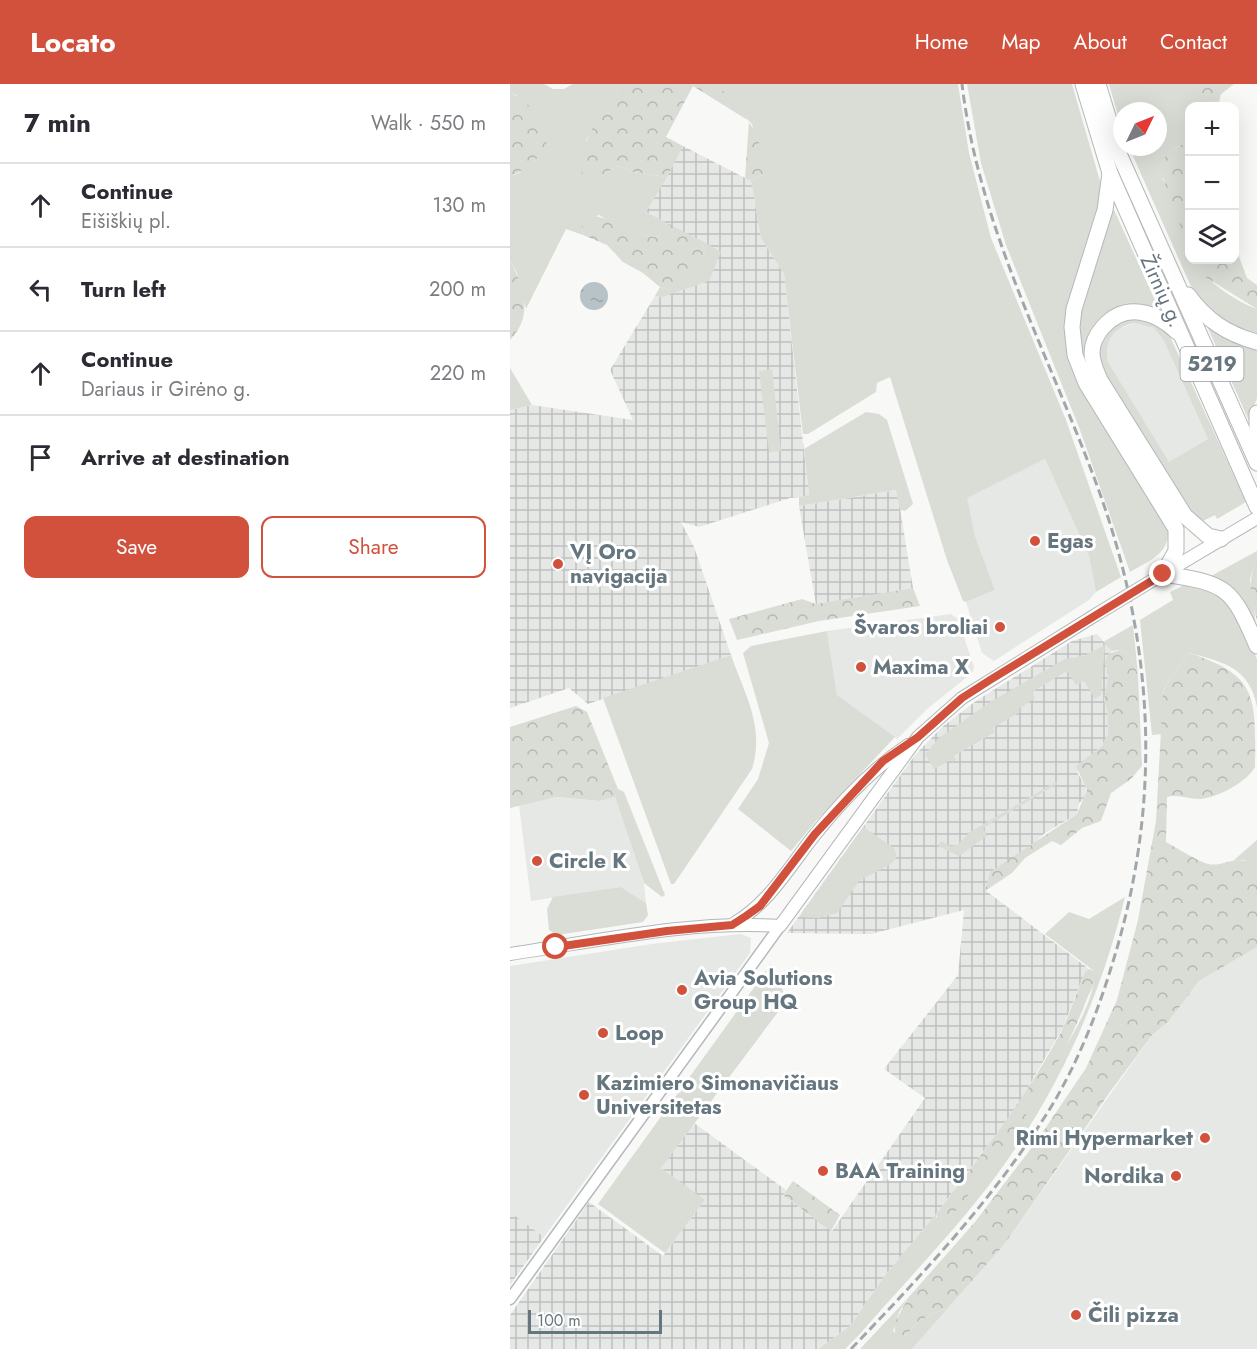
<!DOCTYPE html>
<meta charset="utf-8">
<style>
:root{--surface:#fff;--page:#f2f2f3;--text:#2b2b33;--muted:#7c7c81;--line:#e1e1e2;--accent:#d1513d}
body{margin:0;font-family:Jost,sans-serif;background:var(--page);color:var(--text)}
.controls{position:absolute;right:18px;top:18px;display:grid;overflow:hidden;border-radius:12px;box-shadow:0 6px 24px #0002}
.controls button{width:54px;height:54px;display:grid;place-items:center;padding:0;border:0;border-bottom:2px solid var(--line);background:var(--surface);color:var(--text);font:30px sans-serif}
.compass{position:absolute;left:603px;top:18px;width:54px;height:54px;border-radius:50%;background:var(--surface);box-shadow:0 6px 24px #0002;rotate:47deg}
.scale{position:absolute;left:18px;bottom:15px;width:134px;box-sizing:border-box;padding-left:6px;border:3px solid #66767e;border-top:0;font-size:16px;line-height:21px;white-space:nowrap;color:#66767e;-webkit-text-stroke:4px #fff;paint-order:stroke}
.stop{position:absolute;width:18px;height:18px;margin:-14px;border:4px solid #d1513d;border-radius:50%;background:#fff}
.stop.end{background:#d1513d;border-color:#fff;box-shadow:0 2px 6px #0008}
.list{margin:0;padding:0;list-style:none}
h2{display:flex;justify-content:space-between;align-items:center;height:78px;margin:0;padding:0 24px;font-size:26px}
h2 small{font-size:20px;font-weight:400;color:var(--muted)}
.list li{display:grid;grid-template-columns:39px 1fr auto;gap:18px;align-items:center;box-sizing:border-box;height:84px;padding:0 24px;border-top:2px solid var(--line)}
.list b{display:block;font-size:22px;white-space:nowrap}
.list p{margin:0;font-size:20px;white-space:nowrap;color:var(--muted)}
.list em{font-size:20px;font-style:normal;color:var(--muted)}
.actions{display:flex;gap:12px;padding:18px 24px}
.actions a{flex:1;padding:14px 0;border:2px solid var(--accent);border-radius:12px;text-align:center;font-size:21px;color:var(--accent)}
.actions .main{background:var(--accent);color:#fff}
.icon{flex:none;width:33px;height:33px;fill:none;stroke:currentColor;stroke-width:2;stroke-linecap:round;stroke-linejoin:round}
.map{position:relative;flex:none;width:747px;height:1265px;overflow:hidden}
header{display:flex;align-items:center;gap:36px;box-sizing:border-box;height:84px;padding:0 30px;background:var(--accent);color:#fff}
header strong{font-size:28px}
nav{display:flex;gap:33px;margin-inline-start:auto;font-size:21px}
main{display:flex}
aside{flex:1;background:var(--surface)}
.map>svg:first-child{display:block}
.built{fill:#e6e8e6}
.industrial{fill:url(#industrial-grid)}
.green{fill:#d9ddd6;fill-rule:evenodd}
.forest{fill:url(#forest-crowns)}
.water{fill:url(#water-ripples)}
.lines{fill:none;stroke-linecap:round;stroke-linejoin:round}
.secondary-casing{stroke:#b2b8bc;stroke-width:13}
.primary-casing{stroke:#b1b7ba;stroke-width:14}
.highway-casing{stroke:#b3b8ba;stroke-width:17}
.secondary{stroke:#fff;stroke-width:10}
.primary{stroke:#fff;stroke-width:12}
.highway{stroke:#fff;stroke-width:15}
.rail{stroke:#a0a7ab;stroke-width:3;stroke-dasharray:9 4.5;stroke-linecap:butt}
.primary-bridge-casing{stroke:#b1b7ba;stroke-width:14;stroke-linecap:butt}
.primary-bridge{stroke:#fff;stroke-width:12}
.route{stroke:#d1513d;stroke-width:8}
.poi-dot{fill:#d1513d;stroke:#fff;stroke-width:2}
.labels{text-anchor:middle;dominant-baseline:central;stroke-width:6;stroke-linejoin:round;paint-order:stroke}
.shield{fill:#fff;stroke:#949fa5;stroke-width:1.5}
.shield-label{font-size:20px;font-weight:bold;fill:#66767e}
.street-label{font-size:21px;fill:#66767e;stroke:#fff}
.poi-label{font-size:21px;font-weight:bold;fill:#66767e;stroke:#fff;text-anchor:start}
</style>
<header>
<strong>Locato</strong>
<nav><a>Home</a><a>Map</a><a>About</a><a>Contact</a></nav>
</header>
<main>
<aside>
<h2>7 min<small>Walk · 550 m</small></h2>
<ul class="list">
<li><svg class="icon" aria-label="ahead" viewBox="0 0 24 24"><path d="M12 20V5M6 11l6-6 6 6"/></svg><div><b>Continue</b><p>Eišiškių pl.</p></div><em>130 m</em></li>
<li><svg class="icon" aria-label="left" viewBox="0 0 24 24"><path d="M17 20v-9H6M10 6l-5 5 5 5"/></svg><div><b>Turn left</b></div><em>200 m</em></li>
<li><svg class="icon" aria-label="ahead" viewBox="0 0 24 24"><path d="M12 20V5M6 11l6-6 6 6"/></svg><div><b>Continue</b><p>Dariaus ir Girėno g.</p></div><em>220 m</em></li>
<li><svg class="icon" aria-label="arrive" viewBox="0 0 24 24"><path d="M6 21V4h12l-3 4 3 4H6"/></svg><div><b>Arrive at destination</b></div></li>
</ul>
<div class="actions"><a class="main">Save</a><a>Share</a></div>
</aside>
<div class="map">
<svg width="747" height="1265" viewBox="0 0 747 1265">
<defs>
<pattern id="industrial-grid" width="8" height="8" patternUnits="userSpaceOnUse" patternTransform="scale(1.5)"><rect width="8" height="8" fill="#e6e8e6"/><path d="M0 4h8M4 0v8" fill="none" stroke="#bec1c0"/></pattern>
<pattern id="forest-crowns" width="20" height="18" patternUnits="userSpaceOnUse" patternTransform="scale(1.5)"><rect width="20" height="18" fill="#d9ddd6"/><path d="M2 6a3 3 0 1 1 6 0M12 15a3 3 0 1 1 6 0" fill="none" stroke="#b4b8b3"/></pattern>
<pattern id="water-ripples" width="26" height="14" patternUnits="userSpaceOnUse" patternTransform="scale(1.5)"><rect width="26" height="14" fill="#b7c3c6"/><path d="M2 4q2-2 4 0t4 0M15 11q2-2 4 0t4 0" fill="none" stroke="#99a3a6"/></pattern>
</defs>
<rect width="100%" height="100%" fill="#f8f8f6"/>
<g class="built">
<polygon points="624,239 644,244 654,257 698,355 659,379 598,278 596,264 599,254 607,246"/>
<polygon points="535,375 579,472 586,508 579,516 484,577 472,569 456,518 485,506 465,452 456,414"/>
<polygon points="441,530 448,535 464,583 462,589 417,625 387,655 327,611 317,547"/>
<polygon points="46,713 90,717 105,713 134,799 136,819 111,803 21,817 9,721"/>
<polygon points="231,850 241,854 240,869 34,1153 0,1128 0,882 142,860"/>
<polygon points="747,863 747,1265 402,1265 494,1161 642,951 659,937 689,897"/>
</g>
<g class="industrial">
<polygon points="173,62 241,97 251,154 274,190 299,412 280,414 189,443 171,438 184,463 221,571 78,620 59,604 0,624 0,326 22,321 123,336 100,286 145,212 152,213 210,168 136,128"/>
<polygon points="387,406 403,504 306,521 289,422"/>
<polygon points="587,550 602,567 595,578 598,592 594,616 597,625 598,650 592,662 567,688 576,703 575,714 569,719 567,730 535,749 475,806 579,885 575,888 552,945 506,1024 426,1130 376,1190 340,1242 308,1265 0,1265 0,1231 79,1118 153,1172 194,1117 151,1084 184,1039 276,1106 273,1111 322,1147 415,1014 374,985 448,891 454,826 361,850 277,849 405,671 432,643 466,617 562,557"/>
<polygon points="0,1128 34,1153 0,1201"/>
</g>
<g class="green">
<path d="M0 0H34L43 5H54L63 0H113L76 56 90 93 107 82 122 88 157 93 136 128 159 140 153 144 148 153C129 152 106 141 89 131L71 138 73 151 56 145 16 225 7 189 0 176V93L11 88 7 11 0 9Z"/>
<polygon points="205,0 448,0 459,69 481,154 556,336 611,493 586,508 579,472 535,375 457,414 465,452 485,506 456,518 453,517 437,476 380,293 367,299 366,308 298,350 293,350 274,190 251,154 241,97 253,90 242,40"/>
<path d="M457 0H562L592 104 590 118C580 155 553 227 556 262 557 274 562 286 567 297L657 442C663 468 639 477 620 488L570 346 496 161 471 79Z"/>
<path d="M599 0H681L700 19 711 10 708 22H680L679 57 665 64 653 95 679 161 680 176H685C693 196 727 218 747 225V249L720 240 714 242 687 216 619 63H648V27H612V45Z"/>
<path d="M601 119 649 225C628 216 591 221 582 246 578 259 578 276 576 289 558 233 586 173 601 119Z"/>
<polygon points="190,156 211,168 199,197 152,213 145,212 150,203 161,207 195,167"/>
<path d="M617 234 639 235 658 248 736 418 707 435 705 431 687 440 590 282C589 254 594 247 617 234ZM624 239 644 244 654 257 698 355 659 378 598 278C594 256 603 244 624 239Z"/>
<polygon points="697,242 747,263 747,314 739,337"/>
<polygon points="0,284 22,321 0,326"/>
<polygon points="262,285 271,367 259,368 249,287"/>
<polygon points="356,328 369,330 377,336 403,420 395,427 390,426 386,406 289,422 289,413 299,411 294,365"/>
<path d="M747 467V481L744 482 740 495 747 549C737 525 728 500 701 492Z"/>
<path d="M676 500 701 503 727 528 747 575V623C740 584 714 578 679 569L657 598 653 609V650L642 651 630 536 663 516 660 508Z"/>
<polygon points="623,541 628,591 621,572 610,566 602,567 593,558"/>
<polygon points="317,547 327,611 385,653 306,737 281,767 228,725 248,695 259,659 233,569 241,562"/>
<polygon points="595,561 591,611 585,615 574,597 566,601 557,587 522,608 525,614 509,625 510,628 483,644 485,648 444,672 446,676 442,678 441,676 424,685 415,670 429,654 480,618 555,575 573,572"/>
<path d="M221 571C235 611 255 643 242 685L164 800H161L93 614Z"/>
<polygon points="546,698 547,700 473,744 477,752 449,772 428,762 431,757 440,762 447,761 460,748"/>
<polygon points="108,705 114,708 155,811 152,813 134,799 105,713"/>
<polygon points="353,743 384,764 387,773 381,780 349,797 327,829 309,834 289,833"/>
<polygon points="747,756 747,790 734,776 724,776"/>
<polygon points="111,803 136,819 138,831 133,838 47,851 39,846 37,825 43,813"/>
<path d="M615 813C590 915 548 1008 486 1092 444 1148 395 1198 349 1251L335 1265H308L340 1242 376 1190 426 1130V1134C463 1087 590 943 584 887L535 850 559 828 579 835Z"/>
<polygon points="261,880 277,916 151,1084 195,1116 155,1169 88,1120"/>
<polygon points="398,1214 389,1228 383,1247 393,1254 410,1236 439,1223 402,1265 350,1265"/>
</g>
<g class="forest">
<path d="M113 0H205C233 24 255 52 253 90L241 97 235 94 239 37 183 2 156 53 173 62 157 93 122 88 107 82 90 93 72 90C67 55 95 28 113 0Z"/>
<polygon points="681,0 724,0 700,19 686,13"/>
<path d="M0 9C10 12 16 19 23 25 54 52 30 79 0 93Z"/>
<path d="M679 57V161C672 144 643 88 656 72 662 65 671 61 679 57Z"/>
<path d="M76 131C101 131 123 152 148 153L153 144 159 140 190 156 195 167 179 189 161 207 150 203 133 189 113 178 97 161 73 151 71 138Z"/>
<polygon points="725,162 737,194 747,201 747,225 692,191 685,176 724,176"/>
<path d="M0 176C14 204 24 231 0 256Z"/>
<path d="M747 481V536C741 517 738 501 744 482Z"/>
<polygon points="403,504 410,522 309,537 227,556 219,535 292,515 306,520"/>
<polygon points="610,566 621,572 628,591 632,682 621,695 601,709 591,737 572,744 551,761 542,757 515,774 502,789 475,807 480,788 567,730 577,706 566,682 592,662 598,650 597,625 594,616 598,592 595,578 598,570"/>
<path d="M679 569C747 591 746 611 745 683 737 698 707 714 689 715 677 715 669 710 657 713L656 758C669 765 682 774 695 779 714 787 732 761 747 790V863L689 897 659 937 642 951 600 1008 494 1161 439 1223 410 1236 393 1254 386 1253 384 1240 398 1214 465 1138 526 1058 576 984 607 916 628 836 646 737 653 610 657 598Z"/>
<polygon points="66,622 77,628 108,705 105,713 90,717 46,713 0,724 0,643"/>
<path d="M579 885 584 887C587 897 580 908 576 917 545 999 491 1069 438 1137L429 1138 426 1130C471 1071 516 1014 551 948 560 929 567 908 575 888Z"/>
<polygon points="283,1097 330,1131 321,1147 273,1111"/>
</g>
<circle class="water" cx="84" cy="212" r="14"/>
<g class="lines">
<g class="secondary-casing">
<polyline id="secondary" points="0,1215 270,842"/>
</g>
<g class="primary-casing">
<g id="primary">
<polyline points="653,490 747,434"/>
<path d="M223 840C258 820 278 785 303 753 330 719 362 685 398 661"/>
<path d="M0 870C89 857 179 836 270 842L408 653 452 614 587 530"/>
</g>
</g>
<g class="highway-casing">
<g id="highway">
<polyline points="573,0 600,89 747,423"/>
<polyline points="588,0 610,72 747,379"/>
<path d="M600 89 595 126 564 225 562 243 565 271 576 299 666 445V467L653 490C718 499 722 504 747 562"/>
<path d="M678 211C696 236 717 250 747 258"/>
<path d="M667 248C646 227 615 218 593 243 587 250 582 260 582 269 582 279 587 288 590 296L675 432 698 452 711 455"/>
<polyline points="747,329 747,366"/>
</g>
</g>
<use href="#secondary" class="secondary"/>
<use href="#primary" class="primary"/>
<use href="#highway" class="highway"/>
<path class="rail" d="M341 1265C414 1189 489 1109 544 1018 568 977 587 930 601 884 652 723 646 566 589 407 540 272 469 145 452 0"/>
<g class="primary-bridge-casing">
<polyline id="primary-bridge" points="587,530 653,490"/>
</g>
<use href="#primary-bridge" class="primary-bridge"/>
</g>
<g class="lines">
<polyline class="route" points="46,863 157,847 222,841 236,832 250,822 305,750 373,677 408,653 452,614 480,596 653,490"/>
</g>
<g class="poi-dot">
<circle cx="525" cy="457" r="6"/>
<circle cx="48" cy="480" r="6"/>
<circle cx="490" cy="543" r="6"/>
<circle cx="351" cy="583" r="6"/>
<circle cx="27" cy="777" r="6"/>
<circle cx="172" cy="906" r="6"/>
<circle cx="93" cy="949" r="6"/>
<circle cx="74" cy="1011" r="6"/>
<circle cx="695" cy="1054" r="6"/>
<circle cx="313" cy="1087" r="6"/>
<circle cx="666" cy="1092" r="6"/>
<circle cx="566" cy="1231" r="6"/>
</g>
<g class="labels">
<rect class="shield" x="670.5" y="263" width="63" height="34" rx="4.5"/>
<g class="shield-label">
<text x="702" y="280">5219</text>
</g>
<g class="street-label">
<text transform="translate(652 207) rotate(66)">Žirnių g.</text>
</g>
<g class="poi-label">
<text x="537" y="457">Egas</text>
<text x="60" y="468">VĮ Oro<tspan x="60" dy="24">navigacija</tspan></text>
<text x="478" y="543" text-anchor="end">Švaros broliai</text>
<text x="363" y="583">Maxima X</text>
<text x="39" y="777">Circle K</text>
<text x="184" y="894">Avia Solutions<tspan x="184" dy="24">Group HQ</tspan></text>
<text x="105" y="949">Loop</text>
<text x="86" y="999">Kazimiero Simonavičiaus<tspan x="86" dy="24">Universitetas</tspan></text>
<text x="683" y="1054" text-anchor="end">Rimi Hypermarket</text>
<text x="325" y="1087">BAA Training</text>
<text x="654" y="1092" text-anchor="end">Nordika</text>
<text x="578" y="1231">Čili pizza</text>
</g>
</g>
</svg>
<div class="controls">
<button>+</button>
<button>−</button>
<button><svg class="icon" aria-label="layers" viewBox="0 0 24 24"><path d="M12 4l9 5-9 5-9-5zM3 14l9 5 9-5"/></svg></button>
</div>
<svg class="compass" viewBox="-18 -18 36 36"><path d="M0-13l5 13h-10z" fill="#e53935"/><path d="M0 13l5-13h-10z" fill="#7c7c81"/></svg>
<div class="scale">100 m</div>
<div class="stop" style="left:46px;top:863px"></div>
<div class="stop end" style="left:653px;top:490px"></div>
</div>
</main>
